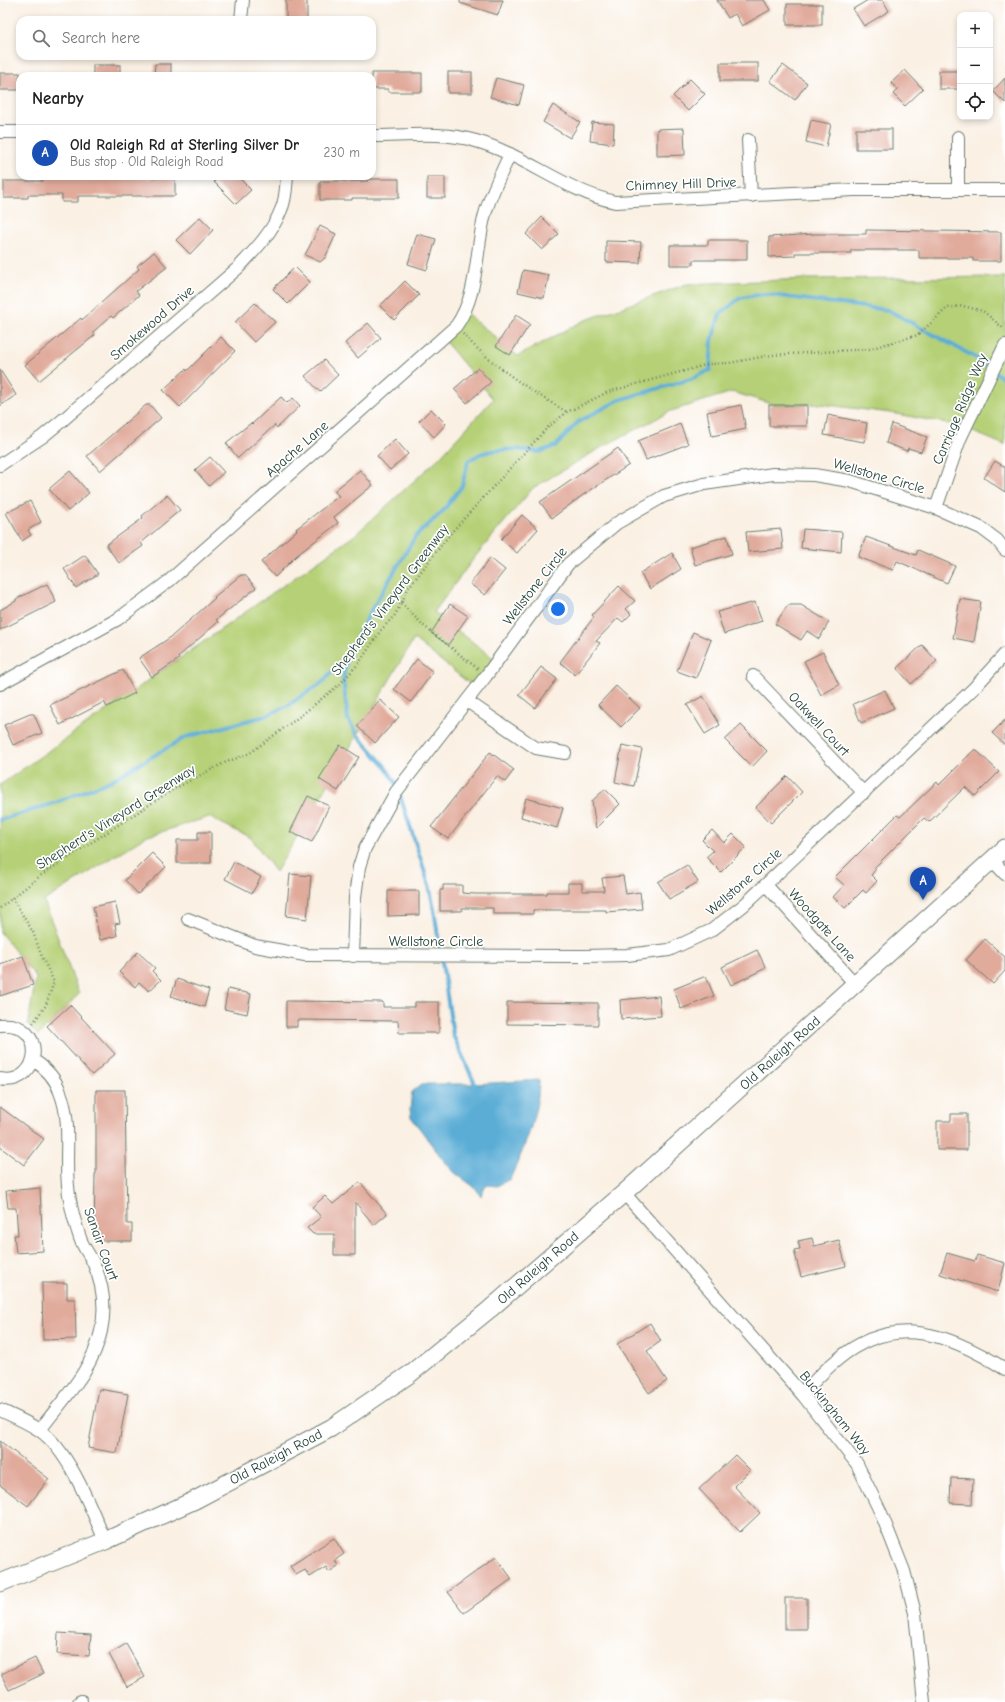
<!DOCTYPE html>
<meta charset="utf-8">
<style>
:root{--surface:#fff;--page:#f2f2f2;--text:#222;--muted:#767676;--line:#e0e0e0;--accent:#2563eb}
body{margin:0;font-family:"Comic Neue",sans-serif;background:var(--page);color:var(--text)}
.controls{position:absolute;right:12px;top:12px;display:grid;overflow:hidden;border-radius:8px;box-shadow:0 2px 6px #0003}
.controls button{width:36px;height:36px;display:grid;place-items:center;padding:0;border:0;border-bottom:1px solid var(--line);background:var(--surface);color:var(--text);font:20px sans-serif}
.you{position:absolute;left:558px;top:609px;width:14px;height:14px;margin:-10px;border:3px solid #fff;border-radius:50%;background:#1a73e8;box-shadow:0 0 0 6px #1a73e833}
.badge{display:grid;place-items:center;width:26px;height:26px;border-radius:50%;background:var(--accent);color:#fff;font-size:13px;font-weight:700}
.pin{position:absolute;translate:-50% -33px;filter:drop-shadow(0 1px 2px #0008)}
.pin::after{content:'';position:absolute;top:21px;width:14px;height:12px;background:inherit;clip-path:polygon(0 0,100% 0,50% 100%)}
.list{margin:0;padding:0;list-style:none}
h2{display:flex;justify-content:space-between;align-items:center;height:52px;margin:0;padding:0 16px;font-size:17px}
h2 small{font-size:13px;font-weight:400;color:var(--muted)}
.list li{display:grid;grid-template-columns:26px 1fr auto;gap:12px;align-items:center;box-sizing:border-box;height:56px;padding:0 16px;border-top:1px solid var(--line)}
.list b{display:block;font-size:15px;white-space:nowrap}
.list p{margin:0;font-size:13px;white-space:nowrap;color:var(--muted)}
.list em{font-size:13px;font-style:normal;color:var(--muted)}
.icon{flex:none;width:22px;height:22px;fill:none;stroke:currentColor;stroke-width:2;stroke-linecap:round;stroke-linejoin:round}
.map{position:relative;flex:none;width:1005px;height:1702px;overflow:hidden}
.search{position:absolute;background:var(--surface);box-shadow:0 2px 6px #0003;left:16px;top:16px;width:360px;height:44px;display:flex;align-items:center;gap:10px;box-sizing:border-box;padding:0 14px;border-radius:12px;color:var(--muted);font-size:15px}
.panel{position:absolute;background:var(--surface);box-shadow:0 2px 6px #0003;left:16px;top:72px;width:360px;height:108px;border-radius:12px}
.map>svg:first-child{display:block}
.green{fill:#b5d076;stroke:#6a8655}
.water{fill:#5badd6;stroke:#3d7585}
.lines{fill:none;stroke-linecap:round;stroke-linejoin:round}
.stream{stroke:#5badd6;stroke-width:4}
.building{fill:#e1ab9c}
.street-casing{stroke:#6c7c71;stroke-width:14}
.secondary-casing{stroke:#6c7c71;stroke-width:19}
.path{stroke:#6c7c71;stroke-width:2.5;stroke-dasharray:1 3;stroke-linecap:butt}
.street{stroke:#fff;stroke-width:12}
.secondary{stroke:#fff;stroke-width:17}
.labels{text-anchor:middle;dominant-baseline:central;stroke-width:3.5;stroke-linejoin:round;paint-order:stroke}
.street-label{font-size:14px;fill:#1f3d34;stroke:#fff}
</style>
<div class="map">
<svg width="1005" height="1702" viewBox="0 0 1005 1702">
<rect width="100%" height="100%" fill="#fff"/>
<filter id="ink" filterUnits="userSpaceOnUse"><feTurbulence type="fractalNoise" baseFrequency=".025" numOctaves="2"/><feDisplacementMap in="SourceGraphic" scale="8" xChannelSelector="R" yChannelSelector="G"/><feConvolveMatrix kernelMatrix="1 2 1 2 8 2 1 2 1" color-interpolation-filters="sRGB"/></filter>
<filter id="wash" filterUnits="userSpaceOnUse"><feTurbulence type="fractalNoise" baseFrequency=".012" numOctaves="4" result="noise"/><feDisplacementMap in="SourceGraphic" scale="16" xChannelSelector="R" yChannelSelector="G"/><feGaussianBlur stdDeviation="0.9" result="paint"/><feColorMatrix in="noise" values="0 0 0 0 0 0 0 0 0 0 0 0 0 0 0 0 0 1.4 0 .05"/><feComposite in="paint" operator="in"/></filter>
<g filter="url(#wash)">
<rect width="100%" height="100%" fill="#faf0e3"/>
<polygon class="green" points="1005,277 1005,445 956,425 891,413 820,404 776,405 732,392 671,411 602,447 533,488 474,558 434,612 497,661 476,689 414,639 276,872 251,838 209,817 145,837 44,901 79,994 38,1036 28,1024 36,977 0,932 0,785 355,535 439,458 493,399 443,339 465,312 518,356 583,321 687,284 807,279"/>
<path class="water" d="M539 1080C539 1114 524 1149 510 1179L497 1186 488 1185 483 1189 481 1196C474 1183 461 1180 451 1169 437 1153 424 1134 411 1117L410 1109 412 1092 422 1084H475Z"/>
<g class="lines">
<g class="stream">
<polyline points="347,657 343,680 348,719 356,733 384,765 396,783 429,885 434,909 453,1035 475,1084 474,1087"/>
<polyline points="0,820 52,804 110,781 186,737 265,716 287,706 320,684 347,657 369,614 415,537 443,511 462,486 468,461 480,454 491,451 515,449 539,452 556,446 578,422 619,400 691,379 710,370 712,341 720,314 740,298 763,294 888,310 980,360 1005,380"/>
</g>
</g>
<g id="blocks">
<g class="building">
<rect x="286" y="0" width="21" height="20"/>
<polygon points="460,0 503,0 498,15 460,3"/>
<polygon points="717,0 764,0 770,10 742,26 735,14 728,18"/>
<polygon points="868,0 883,0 889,11 864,26 853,9"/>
<rect x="787" y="4" width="35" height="21"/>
<rect x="720" y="63" width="38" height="18"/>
<polygon points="155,64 171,64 171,76 154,76"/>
<rect x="93" y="65" width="27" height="11"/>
<polygon points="783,65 807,83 795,100 770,81"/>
<polygon points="905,70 923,89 905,106 893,94 898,89 891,83"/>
<rect x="939" y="71" width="21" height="18"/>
<rect x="448" y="72" width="24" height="21"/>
<rect x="0" y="73" width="20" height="17"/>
<polygon points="372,73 422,73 422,92 388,92 388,89 372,89"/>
<polygon points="496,78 524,85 519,105 490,97"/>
<polygon points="1005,78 1005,103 993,91"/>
<polygon points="690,79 705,94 688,111 673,96"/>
<polygon points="553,105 580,122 570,138 543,122"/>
<polygon points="811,120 831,124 826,147 806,142"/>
<polygon points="592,122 614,124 613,144 590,141"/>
<polygon points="684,128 685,155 657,156 657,129"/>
<rect x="856" y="129" width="36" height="20"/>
<polygon points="43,176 175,178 175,196 78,196 78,202 62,202 62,195 28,195 28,198 4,198 4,181 43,181"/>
<polygon points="220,176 237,176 251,190 236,204 214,182"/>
<rect x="427" y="177" width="18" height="21"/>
<polygon points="368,179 399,179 399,198 352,198 352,200 320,200 320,181 368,181"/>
<polygon points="200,217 213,230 190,254 176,240"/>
<polygon points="542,217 559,234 542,250 526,234"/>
<polygon points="320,226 336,234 325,258 320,262 305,255"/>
<polygon points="866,230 1001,232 1001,261 973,261 973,258 919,258 919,250 851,250 851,253 795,253 795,256 769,257 769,237 815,234 866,234"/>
<polygon points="417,234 436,239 427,270 408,264"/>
<polygon points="708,240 747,240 747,260 693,260 693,265 670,265 670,245 708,245"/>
<polygon points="606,241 641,242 640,263 606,262"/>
<polygon points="154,252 167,267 136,291 139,295 113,318 111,316 93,332 95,335 39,381 25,365 81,318 82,320 139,269 137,266"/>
<polygon points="295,267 310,282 288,304 273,289"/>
<polygon points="523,270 549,275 544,298 518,292"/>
<polygon points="405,281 419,295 394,320 380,306"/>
<polygon points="255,303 275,322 254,342 235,322"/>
<polygon points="516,315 530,324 510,355 496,346"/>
<polygon points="368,323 381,338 358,358 345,343"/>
<polygon points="221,337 235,351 180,407 163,390 186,369 187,371"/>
<polygon points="324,360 338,375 320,392 305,376"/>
<polygon points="478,368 491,382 467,403 454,389"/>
<polygon points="0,370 16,395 0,406"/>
<polygon points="281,397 287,403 293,398 300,406 277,428 275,425 238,458 226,443 251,423 252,424"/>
<polygon points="146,405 150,405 161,418 100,471 87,456"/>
<polygon points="741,405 746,429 712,436 707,412"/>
<rect x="769" y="405" width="38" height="21"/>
<polygon points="431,409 446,424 434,437 419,421"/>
<polygon points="828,415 867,423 864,442 824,435"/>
<polygon points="680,424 688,444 646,460 638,441"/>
<polygon points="892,424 927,437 921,452 908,448 907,451 886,443"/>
<polygon points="395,439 408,454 390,470 377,456"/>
<polygon points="618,448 629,465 583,495 552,518 540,502"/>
<polygon points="210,457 224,472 209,486 195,470"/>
<polygon points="995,461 1005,467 1005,492 984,478"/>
<polygon points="360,470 373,485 334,517 338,523 296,556 275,577 261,562 297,530 296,529 339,496 334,491"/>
<polygon points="70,471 89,493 68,511 49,489"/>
<polygon points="167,495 180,510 141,543 143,546 119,563 106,545 143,518 142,516"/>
<polygon points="30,501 41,522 28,530 31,535 22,541 6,513"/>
<polygon points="522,515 538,529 517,553 501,539"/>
<polygon points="781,529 783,549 748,552 746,532"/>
<polygon points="803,529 842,532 841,552 801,548"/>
<polygon points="727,536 732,554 695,565 690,547"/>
<polygon points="866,537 916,555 918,550 955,566 947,583 897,561 893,570 858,557"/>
<polygon points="672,553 681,569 650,589 640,573"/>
<polygon points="85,555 98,574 76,588 64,569"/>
<polygon points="490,558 505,570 485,595 470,584"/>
<polygon points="241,575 245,575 256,588 216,620 218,622 178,657 179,659 152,677 139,658 171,637 215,598 214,597"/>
<polygon points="47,584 56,602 0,630 0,610 16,601 16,599"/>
<polygon points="619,586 635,601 626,609 631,614 623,622 618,618 596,641 600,643 575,675 560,662 594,617 592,615"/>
<polygon points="960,599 981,602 974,642 953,638"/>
<polygon points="755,602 762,621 724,634 717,612"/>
<polygon points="450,604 468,616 448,645 431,633"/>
<polygon points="788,605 801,605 829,622 819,639 807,631 801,640 775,624"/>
<polygon points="693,632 711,640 696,678 677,671"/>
<polygon points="922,645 937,661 911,684 897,668"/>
<polygon points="823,652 839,685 821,695 804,661"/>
<polygon points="417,659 433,672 411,702 394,689"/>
<polygon points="541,667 557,679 535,708 519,695"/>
<polygon points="123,670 135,693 107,707 104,702 60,725 50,705"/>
<polygon points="616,686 640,708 621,727 598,705"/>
<polygon points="885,690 894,708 861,723 853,704"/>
<polygon points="703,696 720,725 705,734 687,705"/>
<polygon points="380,700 399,717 375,743 357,726"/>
<polygon points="30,714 34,714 42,733 13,745 4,725"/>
<polygon points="1005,720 1005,745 992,733"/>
<polygon points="741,725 767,751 752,767 725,740"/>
<polygon points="340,745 359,757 338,791 319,779"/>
<polygon points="622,745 642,749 634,786 615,782"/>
<polygon points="975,749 999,772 975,796 965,787 929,822 924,818 874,868 876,869 871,875 877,881 866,893 863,890 845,908 833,897 844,885 835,877 897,815 900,817 937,782 939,785"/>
<polygon points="490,752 514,770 505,782 497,776 448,839 431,827"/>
<polygon points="787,776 802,792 771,823 756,807"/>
<polygon points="605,789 620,804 596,828 592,801"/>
<polygon points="308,796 329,806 312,842 290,832"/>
<polygon points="526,798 563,808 557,828 521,817"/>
<polygon points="712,830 724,843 733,834 746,847 721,872 706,857 713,851 702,840"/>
<polygon points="198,832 211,832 211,863 177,863 177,840 198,840"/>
<polygon points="152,853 166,867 138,894 125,880"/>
<polygon points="234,862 261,877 252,893 225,879"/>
<polygon points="687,865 698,882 669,899 658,882"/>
<polygon points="290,874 311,876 307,919 286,916"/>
<polygon points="623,876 626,894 640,892 642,909 606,912 606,910 533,910 533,914 493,914 493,908 462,908 462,911 440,911 440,890 443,890 443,885 462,885 462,893 475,894 547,894 547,892 568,892 568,883 582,883 582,891 604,891 602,878"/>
<polygon points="388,891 419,891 419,915 388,916"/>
<polygon points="115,902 120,923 115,924 117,936 100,940 93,907"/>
<polygon points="985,939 1005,957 1005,971 993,984 966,960"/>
<polygon points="757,950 766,968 731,985 722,967"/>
<polygon points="138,952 155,968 152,971 161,980 149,991 139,982 135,987 119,972"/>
<polygon points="23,956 33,985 0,996 0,964"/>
<polygon points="706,976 714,996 681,1009 674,989"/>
<polygon points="177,979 209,990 204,1007 171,996"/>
<polygon points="228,989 251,994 247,1014 224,1009"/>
<polygon points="659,996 661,1016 621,1019 620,1000"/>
<polygon points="286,1001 383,1002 383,1007 415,1007 415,1002 439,1002 439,1033 399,1033 398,1021 297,1020 297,1027 286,1027"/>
<polygon points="507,1002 598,1003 598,1025 507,1024"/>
<polygon points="70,1005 115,1054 92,1075 47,1026"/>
<polygon points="96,1090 125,1090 127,1224 132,1224 132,1241 100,1241 100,1234 94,1234 95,1174 96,1174"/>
<polygon points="0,1107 44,1139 24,1165 0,1147"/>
<polygon points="951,1114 967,1114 967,1150 937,1150 937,1121 951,1121"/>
<polygon points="360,1182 387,1214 374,1225 355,1202 355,1255 334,1255 334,1234 313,1234 307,1228 321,1217 312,1207 325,1196 333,1204"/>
<polygon points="40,1188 43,1251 16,1253 14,1235 18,1235 16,1208 8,1208 6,1191"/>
<polygon points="812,1238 814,1246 839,1240 846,1266 801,1277 794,1250 800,1249 798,1241"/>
<polygon points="947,1253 975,1261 977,1255 1005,1263 998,1292 940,1274"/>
<polygon points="42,1283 67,1283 67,1299 75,1299 76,1339 43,1340"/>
<polygon points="650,1323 661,1341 647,1351 667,1381 649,1393 617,1344"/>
<polygon points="99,1389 128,1394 117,1453 88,1448"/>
<polygon points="0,1441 49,1479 28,1506 0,1485"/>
<polygon points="735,1455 750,1470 734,1486 760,1513 740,1532 699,1489"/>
<polygon points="951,1478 973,1479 972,1504 950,1503"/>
<polygon points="334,1538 344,1554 335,1560 338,1566 329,1572 326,1567 310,1577 305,1570 296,1575 290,1566"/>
<polygon points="496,1557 512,1579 464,1613 448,1592"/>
<rect x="785" y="1598" width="22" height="31"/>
<polygon points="58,1633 91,1635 89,1656 57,1654"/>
<polygon points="126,1644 145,1677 127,1687 109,1654"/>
<polygon points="35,1658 43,1674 9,1690 1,1674"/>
</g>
</g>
</g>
<g filter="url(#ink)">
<use href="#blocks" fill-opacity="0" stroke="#6c7c71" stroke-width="1"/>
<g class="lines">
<g class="street-casing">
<g id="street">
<polyline points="241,20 243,0"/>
<polyline points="0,132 20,132"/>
<path d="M372 136C405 136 443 131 476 141 525 155 565 191 615 202L854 190H1005"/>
<polyline points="748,140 751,196"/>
<polyline points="958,189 958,137"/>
<path d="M0 465 42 437 64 419 238 268C254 251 272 233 281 210 286 200 286 187 287 176"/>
<polyline points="936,508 960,439 1005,345"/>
<polyline points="753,676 864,793"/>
<path d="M0 684 118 619 169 581 456 326C479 294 475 251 485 214 491 193 501 174 510 154"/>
<polyline points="467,701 536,748 565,753"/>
<polyline points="993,861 1005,874"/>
<polyline points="766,885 856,985"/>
<polyline points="188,919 255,946 305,955 584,956 627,955 669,950 712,930 744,905 974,688 1005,654"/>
<polyline points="353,956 355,897 359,867 365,848 396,792 486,676 568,564 617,523 664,496 704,484 773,474 814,475 850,481 936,508 981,528 997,540 1005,550"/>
<path d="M0 1025C48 1020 42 1087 0 1079"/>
<path d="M33 1060C46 1068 55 1077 60 1092 74 1127 62 1164 70 1200 72 1213 76 1226 80 1238 83 1247 89 1254 93 1262 103 1284 106 1308 101 1331 93 1370 63 1399 40 1430"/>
<polyline points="624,1193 802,1394 857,1464 881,1513 904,1571 915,1613 924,1702"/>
<path d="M802 1394C813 1383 824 1370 837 1360 894 1312 950 1334 1005 1369"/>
<path d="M0 1410C13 1416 27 1422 39 1430 69 1450 91 1508 105 1541"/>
<polyline points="79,1702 81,1701"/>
</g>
</g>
<g class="secondary-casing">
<polyline id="secondary" points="0,1583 105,1541 195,1500 331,1428 410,1374 490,1309 624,1193 1005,848"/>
</g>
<g class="path">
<path d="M463 334C491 365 531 391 567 412"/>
<polyline points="401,603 424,626 478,669"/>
<polyline points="12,898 33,932 42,957 54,982 46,1005 33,1023"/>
<polyline points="0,908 40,876 172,790 224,763 250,753 299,717 340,684 359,663 381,630 395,615 409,587 450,534 547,428 567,412 608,392 709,364 729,363 772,355 869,349 918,335 947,308 963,306 983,311 1003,328"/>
</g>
<use href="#street" class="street"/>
<use href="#secondary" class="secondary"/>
</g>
</g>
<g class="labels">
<g class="street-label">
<text transform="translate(681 184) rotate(-2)">Chimney Hill Drive</text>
<text transform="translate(152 323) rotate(-41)">Smokewood Drive</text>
<text transform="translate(960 409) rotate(-67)">Carriage Ridge Way</text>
<text transform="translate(297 449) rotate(-41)">Apache Lane</text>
<text transform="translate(879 476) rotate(16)">Wellstone Circle</text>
<text transform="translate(535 586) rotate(-52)">Wellstone Circle</text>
<text transform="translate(390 600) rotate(-53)">Shepherd's Vineyard Greenway</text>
<text transform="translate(819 724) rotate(47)">Oakwell Court</text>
<text transform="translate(116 817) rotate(-32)">Shepherd's Vineyard Greenway</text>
<text transform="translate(744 882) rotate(-41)">Wellstone Circle</text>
<text transform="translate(822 925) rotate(48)">Woodgate Lane</text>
<text x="436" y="941">Wellstone Circle</text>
<text transform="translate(780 1053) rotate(-42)">Old Raleigh Road</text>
<text transform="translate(101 1244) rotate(70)">Sanair Court</text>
<text transform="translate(538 1268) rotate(-41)">Old Raleigh Road</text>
<text transform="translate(835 1413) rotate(51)">Buckingham Way</text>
<text transform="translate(276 1457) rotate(-28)">Old Raleigh Road</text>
</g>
</g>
</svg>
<div class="controls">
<button>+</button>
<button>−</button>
<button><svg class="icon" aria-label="locate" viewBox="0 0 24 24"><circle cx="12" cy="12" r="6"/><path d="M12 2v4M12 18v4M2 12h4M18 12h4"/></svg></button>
</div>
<div class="you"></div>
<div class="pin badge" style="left:923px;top:900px;background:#1a4fb4">A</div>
<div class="search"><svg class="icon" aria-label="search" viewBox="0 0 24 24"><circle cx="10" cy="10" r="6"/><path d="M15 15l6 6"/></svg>Search here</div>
<section class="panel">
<h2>Nearby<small></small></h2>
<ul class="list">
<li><span class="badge" style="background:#1a4fb4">A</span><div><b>Old Raleigh Rd at Sterling Silver Dr</b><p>Bus stop · Old Raleigh Road</p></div><em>230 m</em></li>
</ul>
</section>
</div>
